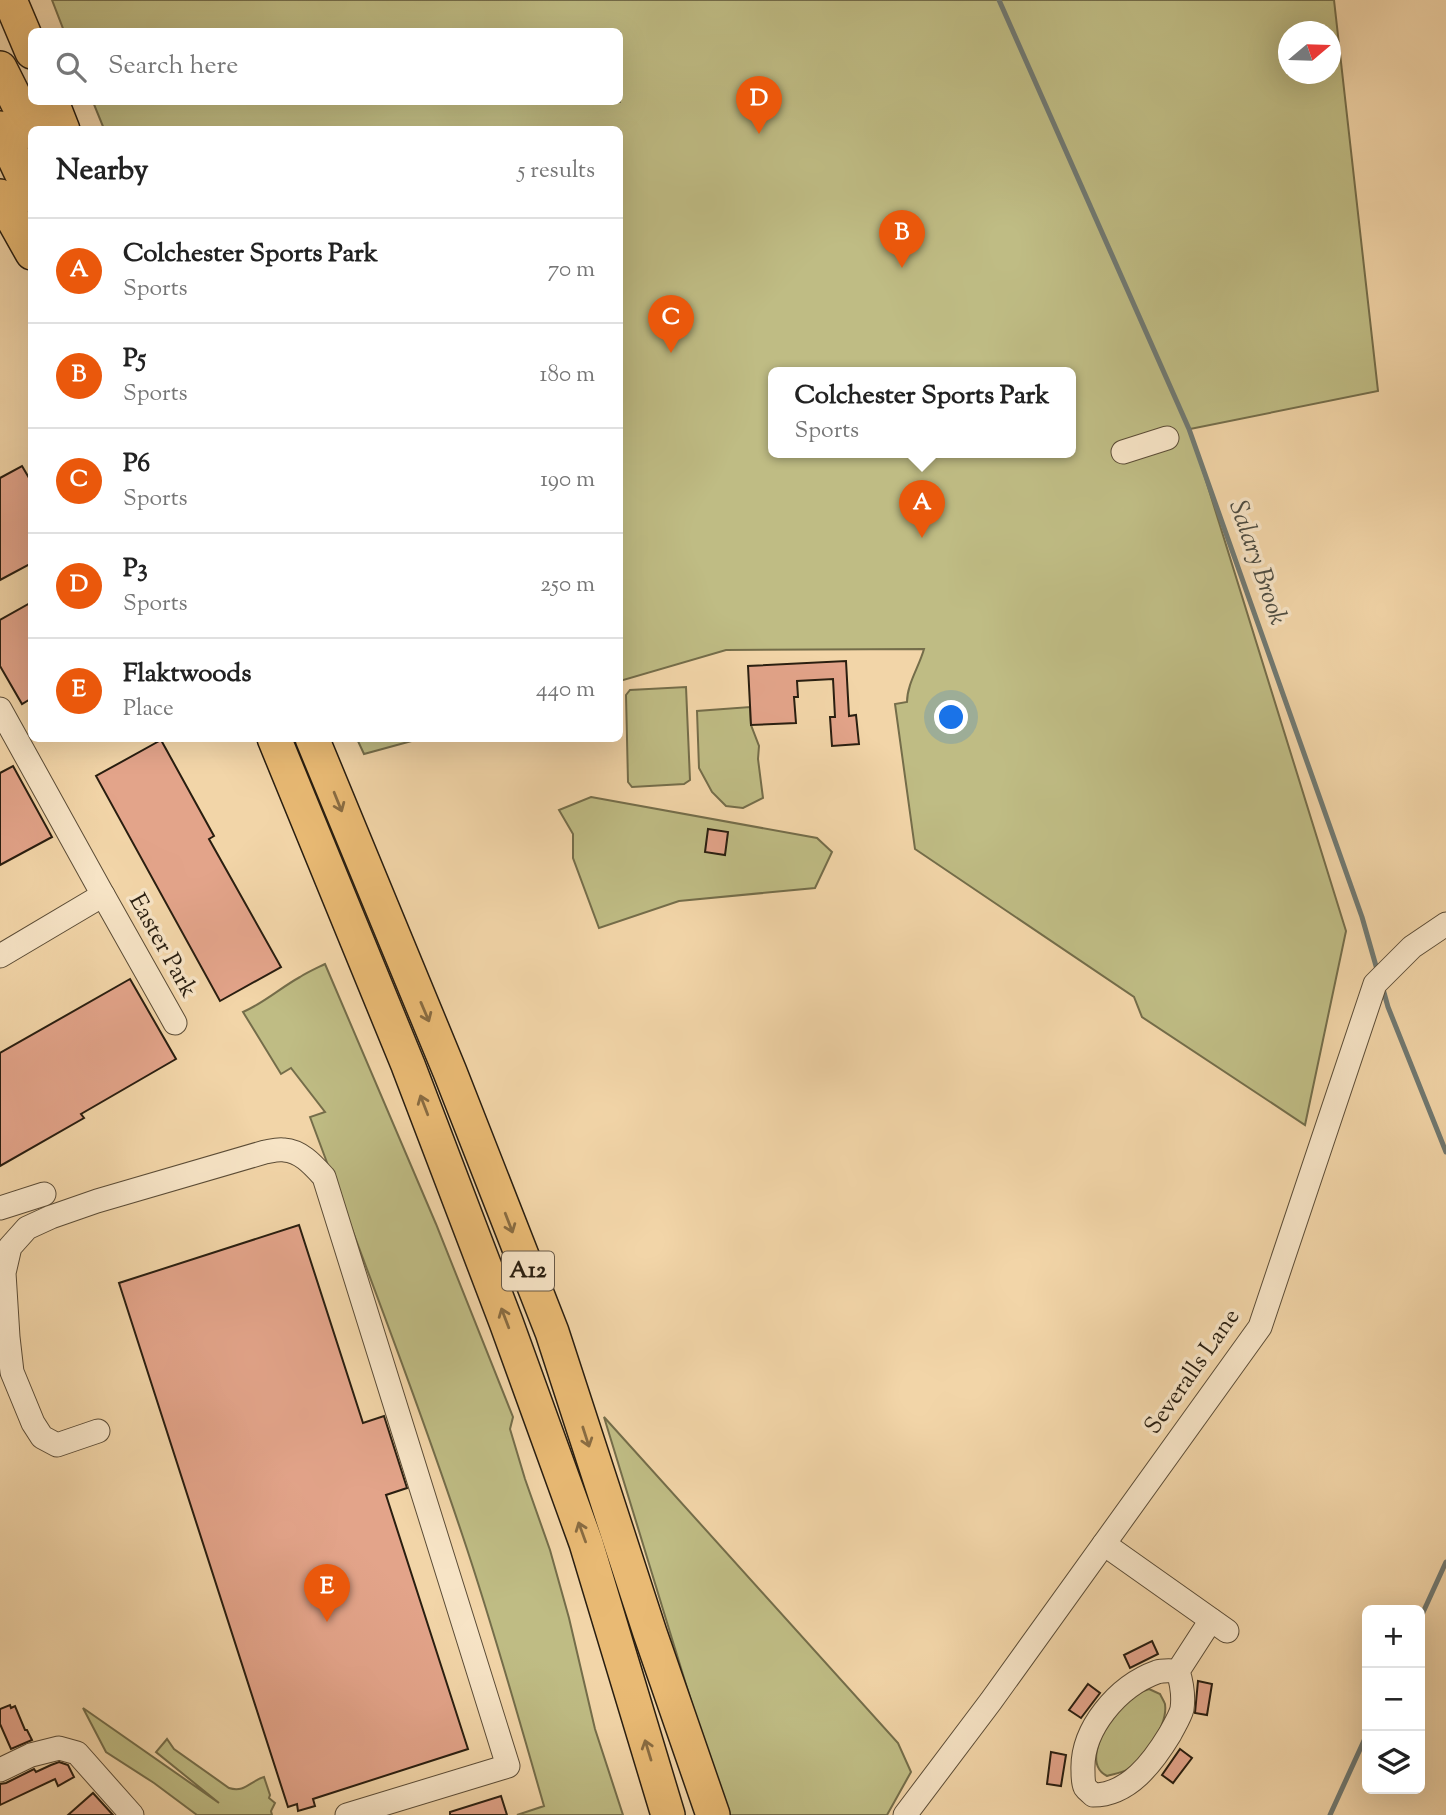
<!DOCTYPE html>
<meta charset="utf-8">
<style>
:root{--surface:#fff;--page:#f6f6f6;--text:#222;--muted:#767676;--line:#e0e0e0;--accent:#ea580c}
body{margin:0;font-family:"Sorts Mill Goudy",serif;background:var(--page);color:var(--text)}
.controls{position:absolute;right:21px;bottom:21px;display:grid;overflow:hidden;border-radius:10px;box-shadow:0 7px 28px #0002}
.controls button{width:63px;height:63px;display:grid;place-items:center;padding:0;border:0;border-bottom:2px solid var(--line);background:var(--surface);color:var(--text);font:35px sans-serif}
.compass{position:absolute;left:1278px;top:21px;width:63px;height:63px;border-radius:50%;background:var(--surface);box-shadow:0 7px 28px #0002;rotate:71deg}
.you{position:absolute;left:952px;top:718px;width:24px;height:24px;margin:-18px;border:5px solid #fff;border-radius:50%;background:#1a73e8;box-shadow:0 0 0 10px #1a73e833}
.badge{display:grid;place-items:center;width:46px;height:46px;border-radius:50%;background:var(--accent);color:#fff;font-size:23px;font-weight:700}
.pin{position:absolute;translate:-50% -58px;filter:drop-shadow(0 2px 4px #0008)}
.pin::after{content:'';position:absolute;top:37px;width:24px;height:21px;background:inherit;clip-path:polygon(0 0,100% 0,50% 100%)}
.popup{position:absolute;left:768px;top:367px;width:308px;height:91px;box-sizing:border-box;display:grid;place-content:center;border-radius:10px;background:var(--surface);filter:drop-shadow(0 2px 5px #0005);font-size:23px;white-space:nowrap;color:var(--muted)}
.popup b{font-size:26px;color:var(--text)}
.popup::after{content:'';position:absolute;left:50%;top:100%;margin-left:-14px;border:14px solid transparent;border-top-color:var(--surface)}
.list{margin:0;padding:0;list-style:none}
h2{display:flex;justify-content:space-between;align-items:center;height:91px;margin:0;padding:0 28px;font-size:30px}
h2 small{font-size:23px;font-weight:400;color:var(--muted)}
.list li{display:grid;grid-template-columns:46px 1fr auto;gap:21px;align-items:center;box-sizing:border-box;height:105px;padding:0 28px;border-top:2px solid var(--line)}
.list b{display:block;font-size:26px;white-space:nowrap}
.list p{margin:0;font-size:23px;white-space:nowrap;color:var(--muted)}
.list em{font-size:23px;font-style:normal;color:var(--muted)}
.icon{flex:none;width:38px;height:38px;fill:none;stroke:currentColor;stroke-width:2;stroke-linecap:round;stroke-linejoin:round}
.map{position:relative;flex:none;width:1446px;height:1815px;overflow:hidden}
.search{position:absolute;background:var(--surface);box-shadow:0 7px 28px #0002;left:28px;top:28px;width:595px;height:77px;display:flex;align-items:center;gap:18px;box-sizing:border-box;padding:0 24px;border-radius:10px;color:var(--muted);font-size:26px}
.panel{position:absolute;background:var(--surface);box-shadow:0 7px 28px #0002;left:28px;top:126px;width:595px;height:616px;border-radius:10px}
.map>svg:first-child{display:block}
.green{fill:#bfbc84;stroke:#746d4a;stroke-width:2;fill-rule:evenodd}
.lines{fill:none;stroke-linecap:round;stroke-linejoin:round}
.stream{stroke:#707972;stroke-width:5}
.building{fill:#e3a48a;stroke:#291e10;stroke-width:2}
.minor-casing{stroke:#5b4c36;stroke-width:25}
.highway-casing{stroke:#291e10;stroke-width:36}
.minor{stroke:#f7e4c6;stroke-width:23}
.highway{stroke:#e9ba74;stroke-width:33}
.oneway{stroke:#896c42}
.labels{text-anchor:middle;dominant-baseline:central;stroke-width:7;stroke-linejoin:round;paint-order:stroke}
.shield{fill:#f7e4c6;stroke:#675947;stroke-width:2}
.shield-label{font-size:23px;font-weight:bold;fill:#291e10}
.street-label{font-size:24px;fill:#291e10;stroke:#f7e4c6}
.water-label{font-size:26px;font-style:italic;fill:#4d4c41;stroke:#f7e4c6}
</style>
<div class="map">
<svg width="1446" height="1815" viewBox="0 0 1446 1815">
<rect width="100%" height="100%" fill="#f2d5a8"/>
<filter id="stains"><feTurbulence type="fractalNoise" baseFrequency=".00286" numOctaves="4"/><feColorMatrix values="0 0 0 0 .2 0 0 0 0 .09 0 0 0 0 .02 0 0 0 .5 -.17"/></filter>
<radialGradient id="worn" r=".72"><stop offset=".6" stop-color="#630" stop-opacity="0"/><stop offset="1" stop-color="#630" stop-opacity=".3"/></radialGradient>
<g class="green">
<path d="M52 0H1334L1378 391 1190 429 1346 931 1305 1125 1142 1017 1134 997 915 849 895 704 907 702C907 684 919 667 924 649L726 650 620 681V130L104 129 93 102H620V32L64 31ZM1288 32H1330V74H1288ZM773 372H1071V452H773Z"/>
<polygon points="686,687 690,780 684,784 632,787 628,782 626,695 630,690"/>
<polygon points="750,707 751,725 759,746 758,759 763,798 743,808 726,806 712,792 699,768 697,711"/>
<polygon points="357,739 419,739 364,754"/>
<polygon points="591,797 817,838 832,852 815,888 679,901 599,928 573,858 573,834 559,810"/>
<path d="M325 964 436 1224 513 1417 510 1429 525 1479 550 1550 569 1618 595 1729 623 1815H517L544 1806C518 1716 493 1626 463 1537 416 1396 362 1257 310 1117L325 1112 291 1068 281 1074 243 1012C264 1003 280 988 300 977 308 972 317 968 325 964Z"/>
<polygon points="604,1417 898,1743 911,1772 887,1815 726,1815"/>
<path d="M1149 1689 1160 1694C1162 1698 1164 1701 1165 1704 1168 1724 1145 1760 1128 1769 1122 1773 1114 1774 1107 1776 1087 1766 1099 1739 1108 1723 1113 1714 1126 1702 1134 1695 1139 1692 1144 1691 1149 1689Z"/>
<path d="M83 1708 219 1803 156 1752 167 1739 174 1749 229 1788C245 1793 250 1781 264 1777L270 1795 269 1798 275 1803 271 1811 272 1815H197L154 1783 106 1752Z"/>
</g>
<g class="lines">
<g class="stream">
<polyline points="999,0 1189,429 1362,917 1378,973"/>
<polyline points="1383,989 1388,1007 1446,1152"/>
<polyline points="1420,1619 1446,1562"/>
<polyline points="1330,1815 1367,1734"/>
</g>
</g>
<g class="building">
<polygon points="22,466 32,483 32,563 0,580 0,478"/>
<polygon points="32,602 32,698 22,704 0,666 0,620"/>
<polygon points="846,661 849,716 856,715 859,744 832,746 830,717 835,717 833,679 797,681 798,697 794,697 796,723 751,725 748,666"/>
<polygon points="161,740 214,836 209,839 281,967 220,1001 96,776"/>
<polygon points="13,766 52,837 0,865 0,773"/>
<polygon points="708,829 728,832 725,855 705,852"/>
<polygon points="130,979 176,1059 81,1114 84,1118 0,1166 0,1053"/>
<polygon points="299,1225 363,1423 384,1416 407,1488 386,1495 468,1749 313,1799 315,1806 298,1811 297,1804 288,1807 119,1283"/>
<polygon points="1152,1641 1158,1654 1130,1668 1124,1655"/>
<polygon points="1198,1681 1212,1684 1207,1715 1195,1713"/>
<polygon points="1088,1684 1100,1693 1081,1718 1069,1710"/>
<polygon points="10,1705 11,1708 15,1706 25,1730 27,1730 32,1740 11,1749 0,1724 0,1709"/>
<polygon points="1180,1749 1192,1758 1173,1783 1162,1775"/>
<polygon points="1051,1752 1066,1755 1061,1786 1047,1784"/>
<polygon points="59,1762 68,1765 74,1777 58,1786 55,1779 0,1805 0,1784 6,1783 34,1769 36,1772 51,1765"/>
<polygon points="93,1793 113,1815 68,1815"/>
<polygon points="501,1796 507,1815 450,1815 450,1812"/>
</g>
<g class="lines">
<g class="minor-casing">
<g id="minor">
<polyline points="1123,452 1167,438"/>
<polyline points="0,709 103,895 0,956"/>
<polyline points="103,895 175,1023"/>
<polyline points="0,1208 44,1194"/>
<path d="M98 1431 57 1445 42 1437 33 1423 12 1372 8 1337 4 1273 10 1247 27 1228 51 1217 97 1201 265 1152C271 1151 278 1149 284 1150 301 1151 313 1165 324 1177L508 1766 347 1815"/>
<polyline points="1104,1544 1227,1631"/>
<path d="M1178 1671C1182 1684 1184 1695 1182 1709 1180 1717 1174 1726 1170 1734 1153 1762 1129 1795 1093 1795 1090 1792 1087 1790 1085 1787 1083 1783 1083 1776 1083 1771 1081 1729 1118 1686 1157 1672 1163 1670 1171 1671 1178 1671L1211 1620"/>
<polyline points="0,1770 31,1755 59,1748 77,1753 132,1815"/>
<polyline points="905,1815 991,1701 1260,1327 1375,984 1412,947 1446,924"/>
</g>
</g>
<g class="highway-casing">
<g id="highway">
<polyline points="10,0 32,52"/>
<polyline points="0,68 32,132"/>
<polyline points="52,102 63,130"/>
<polyline points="0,128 32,196"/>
<polyline points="0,196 32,253"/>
<polyline points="274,738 408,1065 506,1322 586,1543 668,1815"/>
<polyline points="312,738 450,1072 552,1332 650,1633 713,1815"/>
</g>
</g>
<use href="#minor" class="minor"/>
<use href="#highway" class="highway"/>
</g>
<defs><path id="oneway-shaft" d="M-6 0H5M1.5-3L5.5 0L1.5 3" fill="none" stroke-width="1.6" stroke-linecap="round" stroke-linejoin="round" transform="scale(1.75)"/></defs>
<g class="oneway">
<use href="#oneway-shaft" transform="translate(338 802) rotate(68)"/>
<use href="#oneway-shaft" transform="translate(425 1012) rotate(67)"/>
<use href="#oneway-shaft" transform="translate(424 1105) rotate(-111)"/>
<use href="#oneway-shaft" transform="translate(509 1223) rotate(69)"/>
<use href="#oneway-shaft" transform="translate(505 1318) rotate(-111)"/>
<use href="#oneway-shaft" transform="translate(586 1437) rotate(72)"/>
<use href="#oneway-shaft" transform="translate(582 1532) rotate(-110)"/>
<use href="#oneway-shaft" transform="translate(648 1750) rotate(-107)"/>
</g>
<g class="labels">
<rect class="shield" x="502" y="1251.5" width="52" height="39" rx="5"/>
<g class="shield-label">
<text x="528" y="1271">A12</text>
</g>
<g class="street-label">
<text transform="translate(162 946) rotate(61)">Easter Park</text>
<text transform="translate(1193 1372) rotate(-55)">Severalls Lane</text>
</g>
<g class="water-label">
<text transform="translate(1257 563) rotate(71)">Salary Brook</text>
</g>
</g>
<rect width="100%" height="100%" filter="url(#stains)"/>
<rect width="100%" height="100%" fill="url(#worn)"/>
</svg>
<div class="controls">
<button>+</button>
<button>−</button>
<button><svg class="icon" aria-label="layers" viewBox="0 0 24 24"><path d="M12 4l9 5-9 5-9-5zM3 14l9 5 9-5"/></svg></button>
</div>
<svg class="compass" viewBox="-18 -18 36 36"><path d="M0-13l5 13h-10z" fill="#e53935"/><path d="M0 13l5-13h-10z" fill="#767676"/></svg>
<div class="you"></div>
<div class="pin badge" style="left:922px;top:538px">A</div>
<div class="popup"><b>Colchester Sports Park</b>Sports</div>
<div class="pin badge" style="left:902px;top:268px">B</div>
<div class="pin badge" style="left:671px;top:353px">C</div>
<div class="pin badge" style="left:759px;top:134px">D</div>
<div class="pin badge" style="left:327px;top:1622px">E</div>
<div class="search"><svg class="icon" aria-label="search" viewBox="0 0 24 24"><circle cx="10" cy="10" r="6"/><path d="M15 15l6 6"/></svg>Search here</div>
<section class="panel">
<h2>Nearby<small>5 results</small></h2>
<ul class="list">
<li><span class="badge">A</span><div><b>Colchester Sports Park</b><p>Sports</p></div><em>70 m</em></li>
<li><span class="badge">B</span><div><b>P5</b><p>Sports</p></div><em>180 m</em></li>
<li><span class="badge">C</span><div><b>P6</b><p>Sports</p></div><em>190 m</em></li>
<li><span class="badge">D</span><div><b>P3</b><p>Sports</p></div><em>250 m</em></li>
<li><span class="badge">E</span><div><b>Flaktwoods</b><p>Place</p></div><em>440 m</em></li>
</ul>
</section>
</div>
